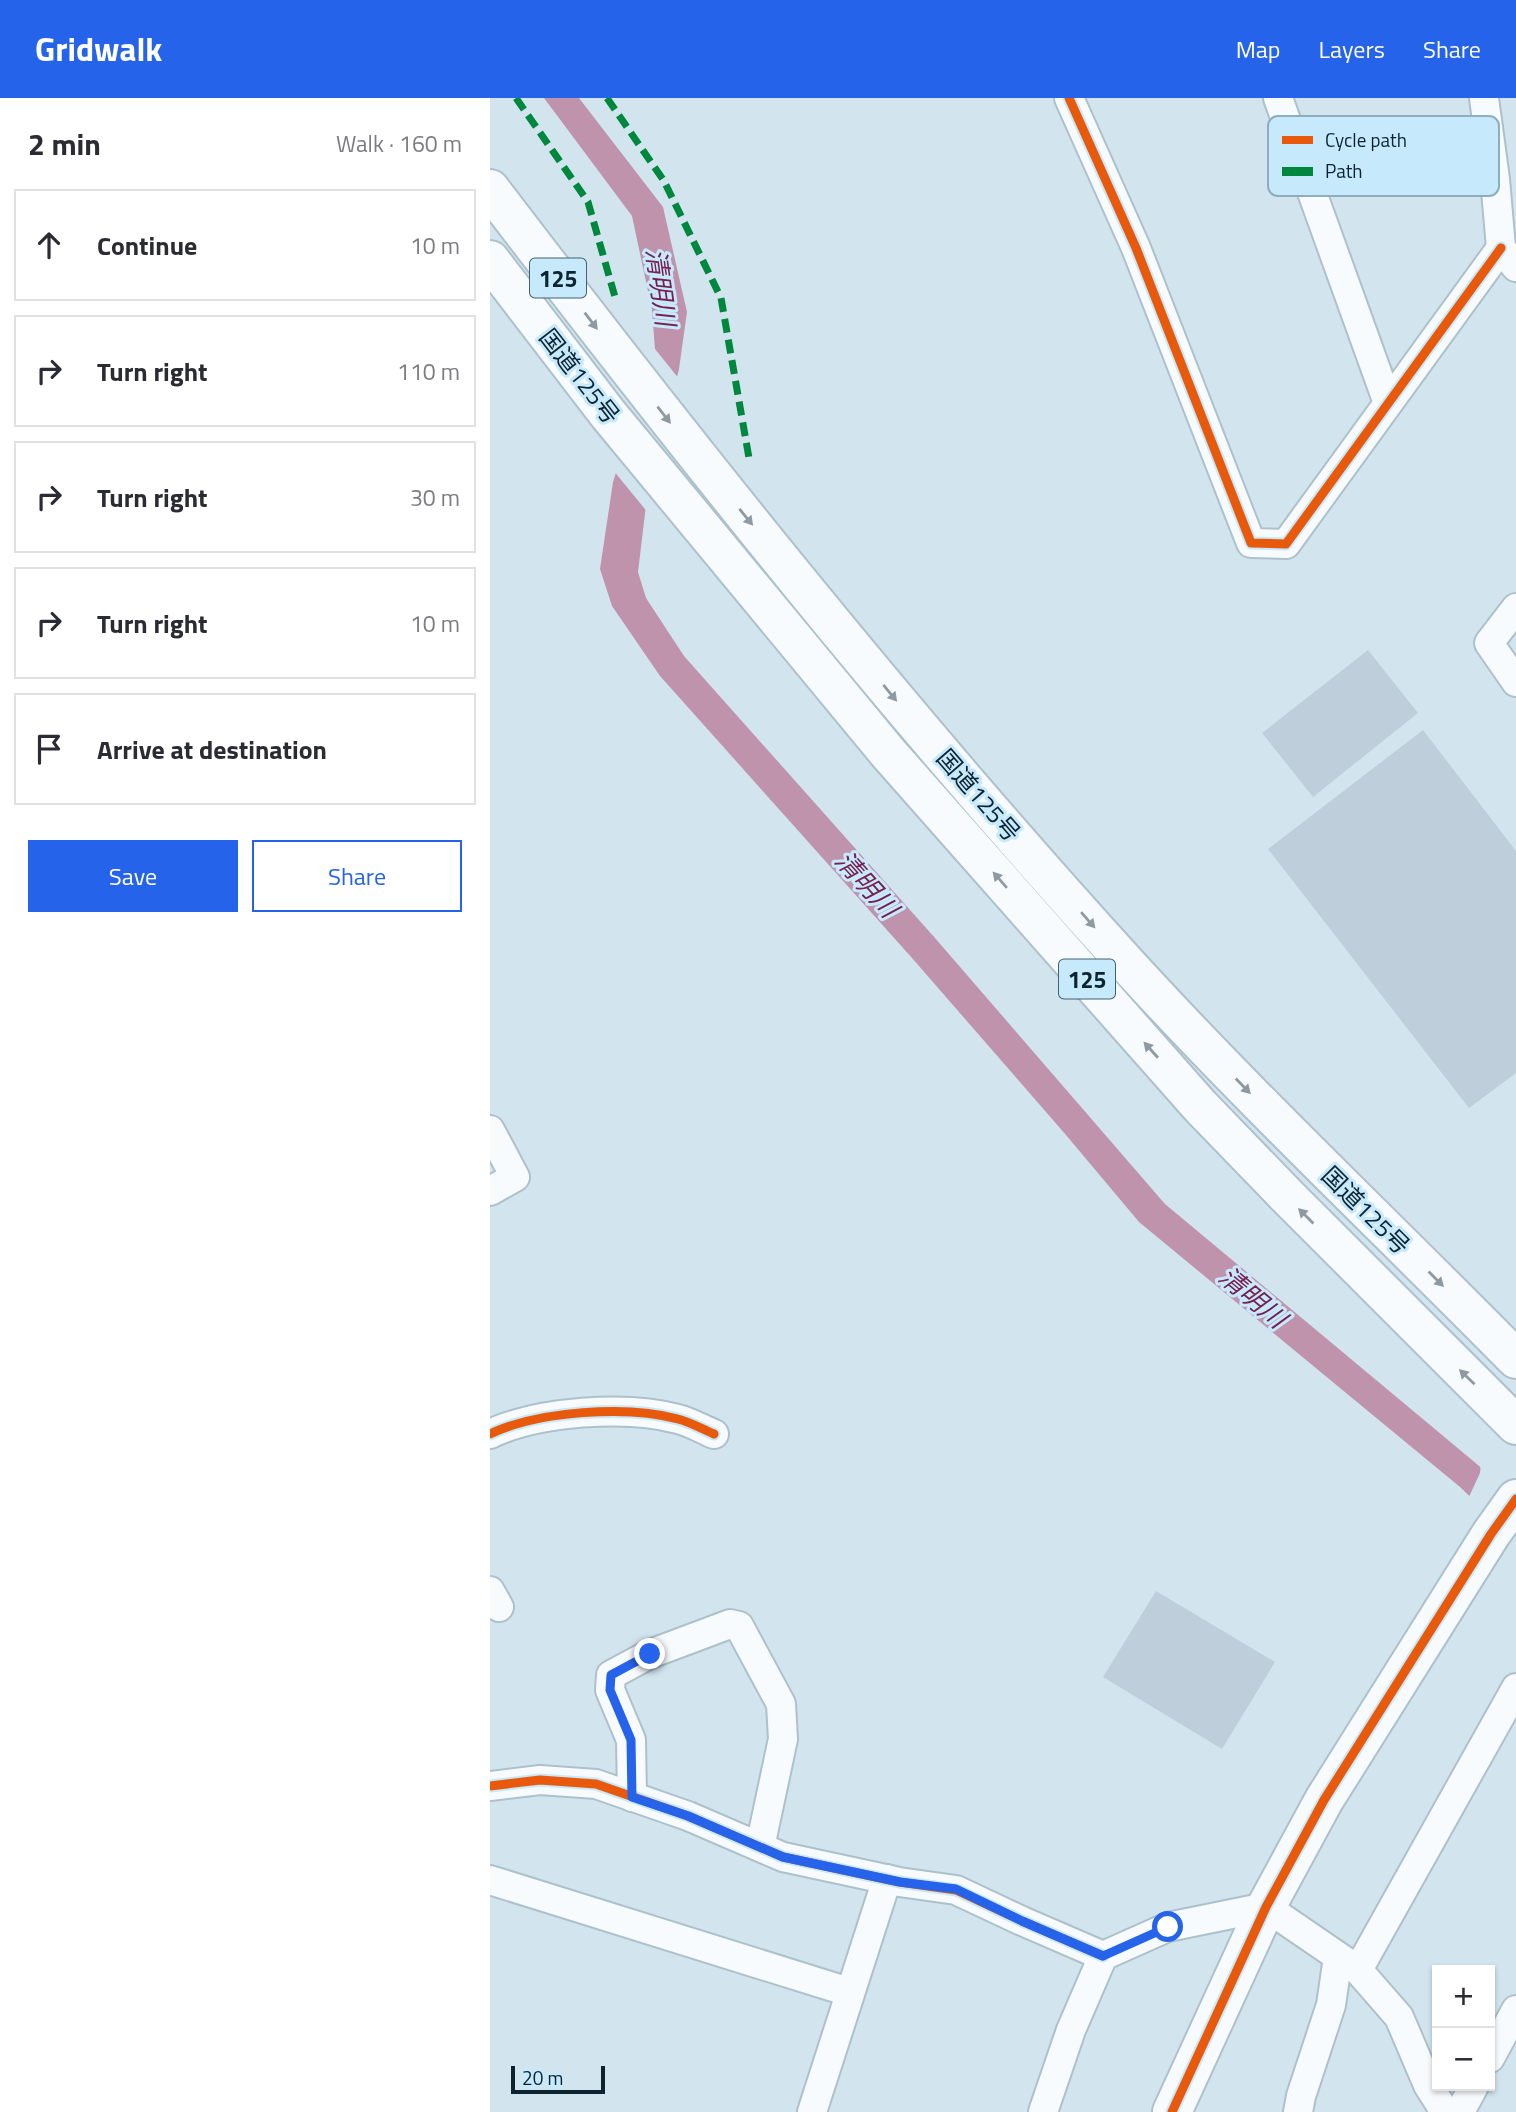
<!DOCTYPE html>
<meta charset="utf-8">
<style>
:root{--surface:#fff;--page:#f2f2f3;--text:#2b2b33;--muted:#7c7c81;--line:#e1e1e2;--accent:#2563eb}
body{margin:0;font-family:"Titillium Web","Noto Sans JP",sans-serif;background:var(--page);color:var(--text)}
.controls{position:absolute;right:21px;bottom:21px;display:grid;overflow:hidden;border-radius:0px;box-shadow:0 2px 5px #0004}
.controls button{width:63px;height:63px;display:grid;place-items:center;padding:0;border:0;border-bottom:2px solid var(--line);background:var(--surface);color:var(--text);font:35px sans-serif}
.scale{position:absolute;left:21px;bottom:18px;width:94px;box-sizing:border-box;padding-left:7px;border:4px solid #0c2430;border-top:0;font-size:19px;line-height:24px;white-space:nowrap;color:#0c2430;-webkit-text-stroke:5px #c6e9fb;paint-order:stroke}
.stop{position:absolute;width:21px;height:21px;margin:-16px;border:5px solid #2563eb;border-radius:50%;background:#fff}
.stop.end{background:#2563eb;border-color:#fff;box-shadow:0 2px 7px #0008}
.list{margin:0;padding:0;list-style:none}
h2{display:flex;justify-content:space-between;align-items:center;height:91px;margin:0;padding:0 28px;font-size:30px}
h2 small{font-size:23px;font-weight:400;color:var(--muted)}
.list li{display:grid;grid-template-columns:46px 1fr auto;gap:21px;align-items:center;box-sizing:border-box;height:112px;margin:0 14px 14px;padding:0 14px;border:2px solid var(--line);border-radius:0px}
.list b{display:block;font-size:26px;white-space:nowrap}
.list em{font-size:23px;font-style:normal;color:var(--muted)}
.actions{display:flex;gap:14px;padding:21px 28px}
.actions a{flex:1;padding:16px 0;border:2px solid var(--accent);border-radius:0px;text-align:center;font-size:24px;color:var(--accent)}
.actions .main{background:var(--accent);color:#fff}
.icon{flex:none;width:38px;height:38px;fill:none;stroke:currentColor;stroke-width:2;stroke-linecap:round;stroke-linejoin:round}
.map{position:relative;flex:none;width:1026px;height:2014px;overflow:hidden}
header{display:flex;align-items:center;gap:42px;box-sizing:border-box;height:98px;padding:0 35px;background:var(--accent);color:#fff}
header strong{font-size:33px}
nav{display:flex;gap:38px;margin-inline-start:auto;font-size:24px}
main{display:flex}
aside{flex:1;background:var(--surface)}
.map>svg:first-child{display:block}
.water{fill:#c093ad}
.pier{fill:#d2e5ef}
.building{fill:#becedb}
.lines{fill:none;stroke-linecap:round;stroke-linejoin:round}
.street-casing{stroke:#adc1cb;stroke-width:32}
.secondary-casing{stroke:#adc1cb;stroke-width:42}
.highway-casing{stroke:#adc1cb;stroke-width:42}
.street{stroke:#f8fbfd;stroke-width:28}
.secondary{stroke:#f8fbfd;stroke-width:38}
.highway{stroke:#f8fbfd;stroke-width:38}
.quiet{stroke:#00873e;stroke-width:7;stroke-dasharray:14 7;stroke-linecap:butt}
.cycleway-casing{stroke:#c6e9fb;stroke-width:13}
.cycleway{stroke:#e8590c;stroke-width:9}
.oneway{fill:#8e9aa1}
.route{stroke:#2563eb;stroke-width:9}
.labels{text-anchor:middle;dominant-baseline:central;stroke-width:6;stroke-linejoin:round;paint-order:stroke}
.shield{fill:#c6e9fb;stroke:#445f6d;stroke-width:2}
.shield-label{font-size:23px;font-weight:bold;fill:#0c2430}
.street-label{font-size:24px;fill:#0c2430;stroke:#c6e9fb}
.water-label{font-size:26px;font-style:italic;fill:#78214f;stroke:#c6e9fb}
.key{fill:#c6e9fb;stroke:#8eaebe;stroke-width:2}
.key-label{font-size:19px;fill:#0c2430}
</style>
<header>
<strong>Gridwalk</strong>
<nav><a>Map</a><a>Layers</a><a>Share</a></nav>
</header>
<main>
<aside>
<h2>2 min<small>Walk · 160 m</small></h2>
<ul class="list">
<li><svg class="icon" aria-label="ahead" viewBox="0 0 24 24"><path d="M12 20V5M6 11l6-6 6 6"/></svg><div><b>Continue</b></div><em>10 m</em></li>
<li><svg class="icon" aria-label="right" viewBox="0 0 24 24"><path d="M7 20v-9h11M14 6l5 5-5 5"/></svg><div><b>Turn right</b></div><em>110 m</em></li>
<li><svg class="icon" aria-label="right" viewBox="0 0 24 24"><path d="M7 20v-9h11M14 6l5 5-5 5"/></svg><div><b>Turn right</b></div><em>30 m</em></li>
<li><svg class="icon" aria-label="right" viewBox="0 0 24 24"><path d="M7 20v-9h11M14 6l5 5-5 5"/></svg><div><b>Turn right</b></div><em>10 m</em></li>
<li><svg class="icon" aria-label="arrive" viewBox="0 0 24 24"><path d="M6 21V4h12l-3 4 3 4H6"/></svg><div><b>Arrive at destination</b></div></li>
</ul>
<div class="actions"><a class="main">Save</a><a>Share</a></div>
</aside>
<div class="map">
<svg width="1026" height="2014" viewBox="0 0 1026 2014">
<rect width="100%" height="100%" fill="#d2e5ef"/>
<polygon class="water" points="54,0 89,0 173,109 197,214 189,271 157,399 148,474 156,500 194,558 445,840 675,1106 988,1367 1026,1403 1026,1443 970,1389 649,1124 576,1037 422,860 170,578 122,508 110,471 123,384 165,252 162,212 142,118"/>
<g class="pier">
<polygon points="161,246 190,282 161,400 159,416 123,372 162,251"/>
<polygon points="991,1365 1026,1398 1026,1447 978,1401 990,1375"/>
</g>
<g class="building">
<polygon points="878,552 928,615 823,699 772,635"/>
<polygon points="933,632 1026,753 1026,975 979,1010 778,751"/>
<polygon points="666,1493 785,1564 732,1651 613,1579"/>
</g>
<g class="lines">
<g class="street-casing">
<g id="street">
<polyline points="579,0 646,150 761,445 796,446 1011,150"/>
<polyline points="788,0 898,305"/>
<polyline points="994,0 1005,81 1011,150 1026,169"/>
<polyline points="1026,510 999,545 1026,584"/>
<polyline points="0,1032 25,1079 0,1093"/>
<path d="M0 1336C48 1313 137 1307 188 1321 200 1324 212 1331 224 1336"/>
<polyline points="0,1493 9,1509"/>
<polyline points="0,1688 50,1682 106,1686 198,1718 293,1759 409,1784 466,1792 532,1823 613,1858"/>
<polyline points="142,1699 141,1642 120,1592 121,1577 160,1556 240,1526 249,1528 291,1606 293,1641 270,1749"/>
<polyline points="0,1782 359,1894"/>
<polyline points="868,1872 1026,1590"/>
<polyline points="1000,1960 1026,1912"/>
<polyline points="322,2014 397,1781"/>
<polyline points="553,2014 581,1932 613,1858 678,1829 776,1809 868,1872 909,1919 938,1987 955,2014"/>
<polyline points="808,2014 811,1998 841,1907 848,1859"/>
<polyline points="970,2014 984,1988"/>
</g>
</g>
<g class="secondary-casing">
<polyline id="secondary" points="682,2014 776,1809 834,1702 1001,1436 1026,1401"/>
</g>
<g class="highway-casing">
<g id="highway">
<path d="M0 91C203 357 411 618 636 865 761 1002 896 1129 1026 1261"/>
<polyline points="0,162 118,316 399,656 710,1008 796,1097 1026,1327"/>
</g>
</g>
<use href="#street" class="street"/>
<use href="#secondary" class="secondary"/>
<use href="#highway" class="highway"/>
<g class="quiet">
<polyline points="26,0 98,104 125,199"/>
<polyline points="117,0 174,83 231,200 259,360"/>
</g>
<g class="cycleway-casing">
<g id="cycleway">
<polyline points="579,0 646,150 761,445 796,446 1011,150"/>
<path d="M0 1336C48 1313 137 1307 188 1321 200 1324 212 1331 224 1336"/>
<polyline points="0,1688 50,1682 106,1686 198,1718 293,1759 409,1784 466,1792 532,1823 613,1858"/>
<polyline points="682,2014 776,1809 834,1702 1001,1436 1026,1401"/>
</g>
</g>
<use href="#cycleway" class="cycleway"/>
</g>
<defs><path id="oneway-solid" d="M-6-.8H1V-3.2L6.5 0L1 3.2V.8H-6Z" transform="scale(1.75)"/></defs>
<g class="oneway">
<use href="#oneway-solid" transform="translate(101 223) rotate(53)"/>
<use href="#oneway-solid" transform="translate(174 317) rotate(52)"/>
<use href="#oneway-solid" transform="translate(256 419) rotate(51)"/>
<use href="#oneway-solid" transform="translate(400 595) rotate(51)"/>
<use href="#oneway-solid" transform="translate(510 782) rotate(-131)"/>
<use href="#oneway-solid" transform="translate(598 822) rotate(49)"/>
<use href="#oneway-solid" transform="translate(661 952) rotate(-132)"/>
<use href="#oneway-solid" transform="translate(753 988) rotate(46)"/>
<use href="#oneway-solid" transform="translate(816 1118) rotate(-135)"/>
<use href="#oneway-solid" transform="translate(946 1181) rotate(45)"/>
<use href="#oneway-solid" transform="translate(977 1279) rotate(-136)"/>
</g>
<g class="lines">
<polyline class="route" points="160,1556 121,1577 120,1592 141,1642 142,1699 198,1718 293,1759 410,1784 466,1791 532,1823 613,1858 678,1829"/>
</g>
<g class="labels">
<g class="shield">
<rect x="40" y="160.5" width="56" height="39" rx="5"/>
<rect x="569" y="861.5" width="56" height="39" rx="5"/>
</g>
<g class="shield-label">
<text x="68" y="180">125</text>
<text x="597" y="881">125</text>
</g>
<g class="street-label">
<text transform="translate(90 278) rotate(52)">国道125号</text>
<text transform="translate(489 697) rotate(49)">国道125号</text>
<text transform="translate(876 1112) rotate(45)">国道125号</text>
</g>
<g class="water-label">
<text transform="translate(171 189) rotate(82)">清明川</text>
<text transform="translate(377 786) rotate(48)">清明川</text>
<text transform="translate(763 1199) rotate(40)">清明川</text>
</g>
</g>
<rect x="778" y="18" width="231" height="80" rx="10" class="key"/>
<rect x="792" y="38" width="31" height="8" fill="#e8590c"/>
<rect x="792" y="69" width="31" height="9" fill="#00873e"/>
<g class="key-label">
<text x="835" y="49">Cycle path</text>
<text x="835" y="80">Path</text>
</g>
</svg>
<div class="controls">
<button>+</button>
<button>−</button>
</div>
<div class="scale">20 m</div>
<div class="stop" style="left:678px;top:1829px"></div>
<div class="stop end" style="left:160px;top:1556px"></div>
</div>
</main>
